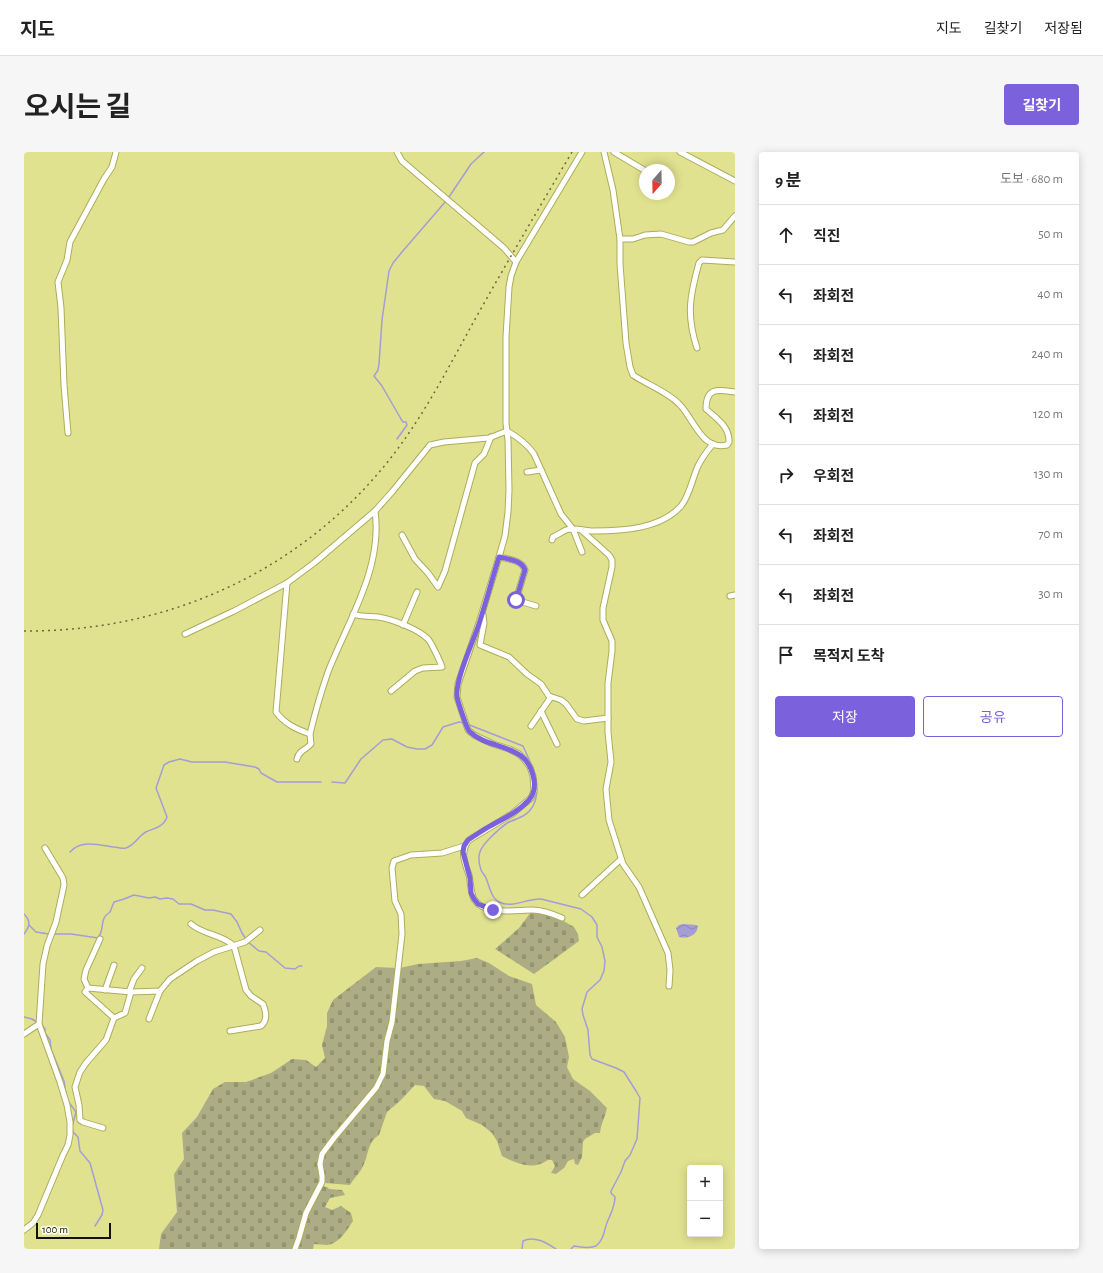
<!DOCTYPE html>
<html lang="ko">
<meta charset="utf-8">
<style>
:root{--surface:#fff;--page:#f6f6f6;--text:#222;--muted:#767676;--line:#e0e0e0;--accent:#7b62dc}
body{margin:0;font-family:"Alegreya Sans","Noto Sans KR",sans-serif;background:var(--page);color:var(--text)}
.controls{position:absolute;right:12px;bottom:12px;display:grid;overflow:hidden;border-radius:4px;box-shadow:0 2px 10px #0003}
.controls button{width:36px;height:36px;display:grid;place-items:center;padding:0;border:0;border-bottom:1px solid var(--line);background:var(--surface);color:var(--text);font:20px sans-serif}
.compass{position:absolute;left:615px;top:12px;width:36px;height:36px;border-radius:50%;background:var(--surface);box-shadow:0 2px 10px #0003;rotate:200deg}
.scale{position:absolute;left:12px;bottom:10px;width:75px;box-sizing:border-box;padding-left:4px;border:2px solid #131300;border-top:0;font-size:11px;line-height:14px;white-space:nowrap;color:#131300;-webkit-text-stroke:3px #feffef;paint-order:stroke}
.stop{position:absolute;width:12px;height:12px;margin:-9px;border:3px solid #7b62dc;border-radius:50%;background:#fff}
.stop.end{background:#7b62dc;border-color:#fff;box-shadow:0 1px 4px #0008}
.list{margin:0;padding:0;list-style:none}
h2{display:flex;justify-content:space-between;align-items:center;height:52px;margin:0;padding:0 16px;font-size:17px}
h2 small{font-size:13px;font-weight:400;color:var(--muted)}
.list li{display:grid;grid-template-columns:26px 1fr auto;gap:12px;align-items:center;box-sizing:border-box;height:60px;padding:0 16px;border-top:1px solid var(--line)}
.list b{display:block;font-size:15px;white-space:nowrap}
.list em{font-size:13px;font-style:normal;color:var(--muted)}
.actions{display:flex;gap:8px;padding:12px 16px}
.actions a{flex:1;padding:9px 0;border:1px solid var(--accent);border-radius:4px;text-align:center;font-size:14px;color:var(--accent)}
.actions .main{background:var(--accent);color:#fff}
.icon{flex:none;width:22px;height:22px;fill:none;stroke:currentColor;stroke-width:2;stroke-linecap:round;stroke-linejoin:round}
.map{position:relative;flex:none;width:711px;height:1097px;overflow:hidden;border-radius:4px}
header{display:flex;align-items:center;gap:24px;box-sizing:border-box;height:56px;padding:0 20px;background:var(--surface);border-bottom:1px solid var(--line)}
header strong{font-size:19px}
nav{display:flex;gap:22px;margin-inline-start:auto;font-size:14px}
.intro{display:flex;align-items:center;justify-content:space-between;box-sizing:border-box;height:96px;padding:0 24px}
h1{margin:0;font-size:28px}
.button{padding:10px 18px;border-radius:4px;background:var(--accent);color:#fff;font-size:14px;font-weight:700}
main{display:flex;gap:24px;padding:0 24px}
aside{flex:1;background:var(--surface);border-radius:4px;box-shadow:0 2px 10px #0003}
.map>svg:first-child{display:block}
.cemetery{fill:url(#cemetery-stones)}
.water{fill:url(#water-waves)}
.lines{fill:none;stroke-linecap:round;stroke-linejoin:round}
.stream{stroke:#a49dd6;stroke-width:1.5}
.street-casing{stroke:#acad5a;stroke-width:7}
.street{stroke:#fff;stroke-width:5}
.rail{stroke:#69693c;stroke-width:1.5;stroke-dasharray:2 4;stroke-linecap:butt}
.route{stroke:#7b62dc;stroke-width:5}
</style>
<header>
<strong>지도</strong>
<nav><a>지도</a><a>길찾기</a><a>저장됨</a></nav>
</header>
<div class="intro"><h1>오시는 길</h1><a class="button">길찾기</a></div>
<main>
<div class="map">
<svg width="711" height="1097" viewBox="0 0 711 1097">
<defs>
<pattern id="cemetery-stones" width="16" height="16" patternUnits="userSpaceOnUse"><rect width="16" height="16" fill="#acad84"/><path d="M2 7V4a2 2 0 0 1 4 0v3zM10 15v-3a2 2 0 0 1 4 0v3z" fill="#939470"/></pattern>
<pattern id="water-waves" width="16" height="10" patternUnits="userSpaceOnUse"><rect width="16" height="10" fill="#a49dd6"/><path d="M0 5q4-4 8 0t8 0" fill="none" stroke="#8c86b6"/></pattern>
</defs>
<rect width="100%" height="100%" fill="#e1e28f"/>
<g class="cemetery">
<polygon points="507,760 517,760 536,767 550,775 554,782 555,789 510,822 471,797 495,776"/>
<path d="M453 806 465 811 485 824 508 832 512 853 532 870 541 885 545 905 543 915 549 927 566 939 583 956C581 965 577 972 576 981H571L561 987 559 990 558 1005 554 1013 551 1012 550 1007 544 1009 540 1016 532 1022 527 1021 531 1014 528 1008H524C508 1019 492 1011 478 1004L473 989 468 981 458 973 442 966 438 959 421 949 410 947 400 934 391 933 376 949 363 960 355 983C343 990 345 1003 339 1014 336 1021 330 1026 326 1033L301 1031C300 1021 297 1013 299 1003L361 922 364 908V891L376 816 394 812 437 809Z"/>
<path d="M352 815 373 816 367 871 357 923 352 935 296 1002 294 1006 297 1034 303 1035 305 1037 318 1038 321 1043 306 1046 301 1055 308 1058 317 1054 327 1061 329 1069C323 1078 315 1092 303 1093 299 1093 294 1092 290 1092L289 1097H135L137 1082 153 1060 150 1022 160 1007 158 981 173 965 189 937 201 930H222L247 921 268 907 282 908 292 915 301 906 298 893 303 874V861L309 848Z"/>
</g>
<path class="water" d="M659 772 672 773 674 774C673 784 663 787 655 785L652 776 655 773Z"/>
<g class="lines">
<g class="stream">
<polyline points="425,45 447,12 460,0"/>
<polyline points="373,287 383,273 382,270 379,270 377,267 358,234 350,224 354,218 355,212 358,168 365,119 369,111 378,100 422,49"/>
<polyline points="443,572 499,594 509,616"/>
<path d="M512 626C514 639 513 656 499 664 495 666 490 668 485 670 478 674 472 680 466 686 456 696 452 703 457 718 458 721 461 723 462 726 465 733 467 746 475 750 489 757 503 746 517 747L557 757 568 765 573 773V785L578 795 581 809 580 819 576 828 563 840 558 857 559 863 564 878 566 903 568 907 592 916 600 920 612 939 616 946 613 987 606 1003 601 1009 597 1020 587 1039V1041L591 1045C591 1053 588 1059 585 1066 580 1075 581 1087 572 1094 565 1097 557 1095 550 1094L547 1097"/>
<polyline points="308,630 321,631 337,607 359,588 368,587 383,595 393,597 401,597 408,593 419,575 435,570 440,571"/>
<path d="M46 700C57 687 76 693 90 695 94 695 98 697 102 696 112 693 115 682 124 679 132 676 140 674 143 665L132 636 140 613 145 610 156 607 168 610H201L231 615 235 617 237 621 253 630H297"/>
<path d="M0 762C7 769 6 774 0 782"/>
<polyline points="5,773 12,780 25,782"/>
<path d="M29 782H47L74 786C82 775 74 768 86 760L90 750 100 747 110 743 125 746 131 745 136 747 143 746 149 747 155 752H167L181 758H189L207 762 213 770 218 781 222 787"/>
<polyline points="224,790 235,799 242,800 261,816 271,817 275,814 278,814"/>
<polyline points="0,865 8,867 13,870"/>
<polyline points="18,873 21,877 21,881 26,888 27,897 40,929 42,942"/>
<polyline points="44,949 52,960 48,975 49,980 54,985 56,999 66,1011 79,1058 78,1063 71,1074"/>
<path d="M498 1097 499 1089C510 1083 523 1091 532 1097"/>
</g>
<g class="street-casing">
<g id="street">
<polyline points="373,0 378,9 480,96 492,110"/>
<path d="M580 0 589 38 596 87V112L602 191 606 215 609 223C622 232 646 241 656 253 669 266 678 299 703 293L705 290C706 275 692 266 682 257 682 234 695 238 711 240"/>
<polyline points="590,0 620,18"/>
<polyline points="656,0 711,29"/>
<polyline points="596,87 609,87 621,83 637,82 665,90 669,90 687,81 699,78 711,64"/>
<path d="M673 196C662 163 666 143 675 111L678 108 711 110"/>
<polyline points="44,281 40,233 37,156 34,130 43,108 46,90 80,27 88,15 92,0"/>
<polyline points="503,320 517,318"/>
<polyline points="557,378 585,403 588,408 588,415 579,456 579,468 588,489 588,499 584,531 584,580 587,610 582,637 585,668 599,712 615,735 644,801 646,818 645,834"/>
<polyline points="378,383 391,407 404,421 414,435 421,419 451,311 460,302 467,285"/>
<path d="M528 388 529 385C533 383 538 380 542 378 551 375 561 379 569 379 598 379 637 377 657 354 666 343 668 327 674 314 678 306 683 299 689 292"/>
<path d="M475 405C484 407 498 408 501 418L492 448 512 454"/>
<path d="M263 431 252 560C261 572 272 577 286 582"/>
<polyline points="706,444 711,443"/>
<path d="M329 462C337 465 345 464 354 465 368 467 394 477 404 487 408 492 416 509 418 515L399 516 391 519 367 539"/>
<polyline points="459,463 460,471 456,493 485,505 503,522 517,532 525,544 537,548 542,552 553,567 560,569 584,566"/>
<polyline points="379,473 393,440"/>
<path d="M161 482 210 459 263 431 290 411 351 359 368 340 406 293 420 290 465 286 483 279C494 285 503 292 510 302L537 362 549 377 558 400"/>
<polyline points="517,559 533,592"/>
<polyline points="507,574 527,545"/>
<path d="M273 607C275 598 282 598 287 592L286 582C291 561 297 540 304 520 324 469 359 416 351 359"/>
<polyline points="558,743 597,707"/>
<path d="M538 766C529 762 518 758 508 758 492 758 460 764 450 747 446 739 447 731 445 723 440 709 436 700 445 688L488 662 507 646 510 639 509 624 506 615 500 607 495 602 485 597 469 592 450 583 444 578 433 545 434 532 455 471 475 405 481 384 484 360 485 338 484 288 482 271V185L485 135 487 124 492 110 558 0"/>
<path d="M167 772C179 783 198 782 210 794L222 838 227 844 239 852C242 860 244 868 237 874L206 879"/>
<polyline points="64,836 60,827 62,818 76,787"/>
<polyline points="81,838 90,813"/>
<polyline points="105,840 110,827 118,816"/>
<polyline points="90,866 80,857 61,840 64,836 107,840 136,839 146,827 173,809 190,800 221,790 236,778"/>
<polyline points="125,867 136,839"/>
<polyline points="0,882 15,872 19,812 23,794 32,770 40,733 39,726 21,696"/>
<polyline points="79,976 59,970 56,968 55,953 51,935 56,920 62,911 82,888 90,866 101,861 107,840"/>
<polyline points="0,1078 9,1071 14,1063 39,1003 44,993 46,983 46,970 43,953 36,930 15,872"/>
<polyline points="271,1097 275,1086 282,1061 298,1030 298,1024 296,1012 298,1002 310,986 352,936 359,922 363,889 368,870 378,782 377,762 371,749 368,716 370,709 387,703 418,701 440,694"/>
</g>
</g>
<use href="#street" class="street"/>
<path class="rail" d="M0 479C138 480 268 424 357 318 395 273 422 220 450 169 482 112 515 56 548 0"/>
</g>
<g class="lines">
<path class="route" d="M469 758 454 752 450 747 447 741 446 726 439 700 440 694 444 688C452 683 460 677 468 673 481 666 495 659 505 648 510 642 511 634 510 628 504 589 466 600 445 579 443 577 434 550 433 545 431 528 449 490 455 472 462 450 468 428 475 405 484 407 498 408 501 418L492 448"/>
</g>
</svg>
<div class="controls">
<button>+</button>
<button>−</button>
</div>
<svg class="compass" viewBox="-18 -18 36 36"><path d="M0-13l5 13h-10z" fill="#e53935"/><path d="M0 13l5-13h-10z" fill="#767676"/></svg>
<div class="scale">100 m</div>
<div class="stop" style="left:492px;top:448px"></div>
<div class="stop end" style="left:469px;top:758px"></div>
</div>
<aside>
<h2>9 분<small>도보 · 680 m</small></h2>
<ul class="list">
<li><svg class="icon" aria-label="ahead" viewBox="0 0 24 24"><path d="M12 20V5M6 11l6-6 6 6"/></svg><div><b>직진</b></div><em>50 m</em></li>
<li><svg class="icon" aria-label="left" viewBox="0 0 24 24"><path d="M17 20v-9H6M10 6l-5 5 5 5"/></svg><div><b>좌회전</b></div><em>40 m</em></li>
<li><svg class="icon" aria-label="left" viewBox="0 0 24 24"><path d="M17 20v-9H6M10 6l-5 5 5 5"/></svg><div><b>좌회전</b></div><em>240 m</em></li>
<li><svg class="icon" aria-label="left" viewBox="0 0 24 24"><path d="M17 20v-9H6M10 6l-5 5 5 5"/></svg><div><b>좌회전</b></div><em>120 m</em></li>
<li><svg class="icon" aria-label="right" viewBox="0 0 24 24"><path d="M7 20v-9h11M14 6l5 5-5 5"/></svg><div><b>우회전</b></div><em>130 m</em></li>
<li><svg class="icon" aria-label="left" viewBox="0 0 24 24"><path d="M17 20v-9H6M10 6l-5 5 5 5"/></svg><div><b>좌회전</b></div><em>70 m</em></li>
<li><svg class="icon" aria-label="left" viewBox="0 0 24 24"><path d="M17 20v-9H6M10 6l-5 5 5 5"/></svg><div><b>좌회전</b></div><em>30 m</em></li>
<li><svg class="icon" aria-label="arrive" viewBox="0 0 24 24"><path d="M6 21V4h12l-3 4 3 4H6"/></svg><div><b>목적지 도착</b></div></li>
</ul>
<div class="actions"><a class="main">저장</a><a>공유</a></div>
</aside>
</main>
